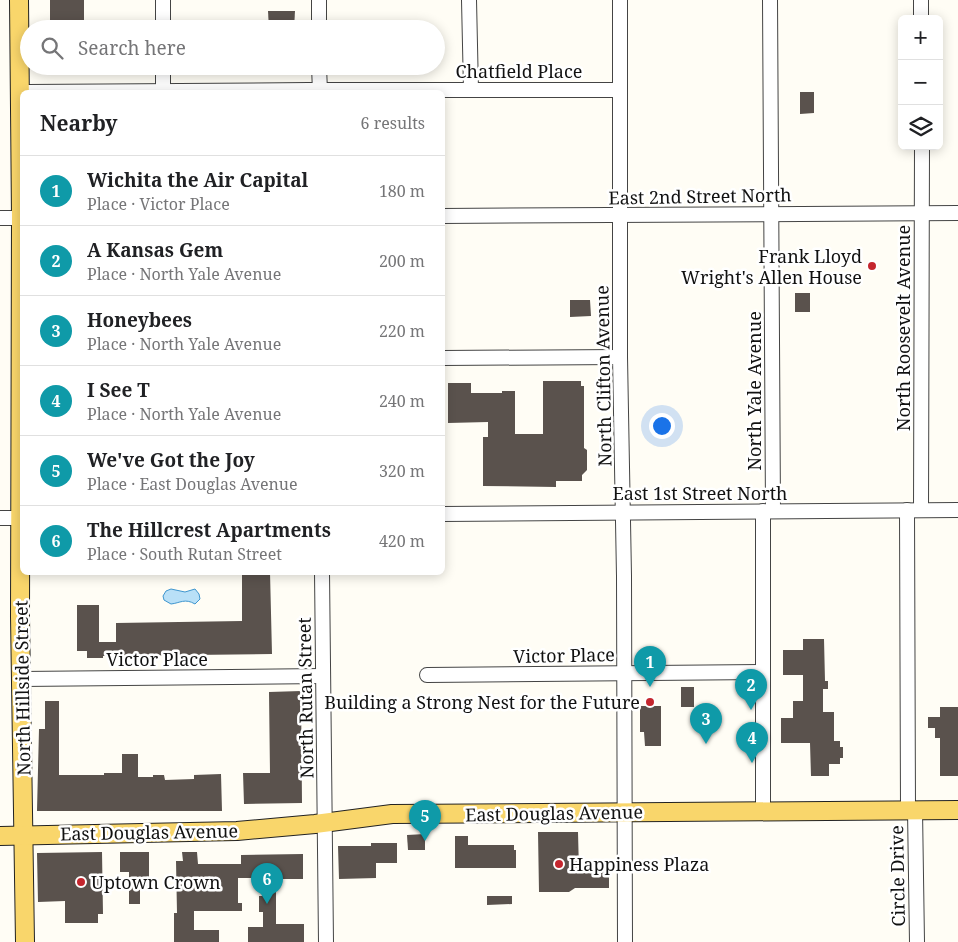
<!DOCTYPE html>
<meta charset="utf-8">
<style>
:root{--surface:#fff;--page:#f2f2f2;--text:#202124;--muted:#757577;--line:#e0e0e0;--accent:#c4262e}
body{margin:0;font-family:"Noto Serif",serif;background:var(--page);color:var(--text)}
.controls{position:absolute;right:15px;top:15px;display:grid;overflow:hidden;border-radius:8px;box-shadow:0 2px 12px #0003}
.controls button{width:45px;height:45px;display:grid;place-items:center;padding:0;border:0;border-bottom:1px solid var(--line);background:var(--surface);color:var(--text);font:25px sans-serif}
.you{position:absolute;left:661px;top:425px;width:18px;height:18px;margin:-12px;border:4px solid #fff;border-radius:50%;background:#1a73e8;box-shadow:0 0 0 8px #1a73e833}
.badge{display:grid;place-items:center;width:32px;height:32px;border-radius:50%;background:var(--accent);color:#fff;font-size:16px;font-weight:700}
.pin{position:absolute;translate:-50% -41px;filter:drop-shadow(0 1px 2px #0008)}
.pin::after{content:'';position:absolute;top:26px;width:18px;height:15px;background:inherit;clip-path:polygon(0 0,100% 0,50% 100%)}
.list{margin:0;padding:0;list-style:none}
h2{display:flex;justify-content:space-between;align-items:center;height:65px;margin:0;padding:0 20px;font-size:21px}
h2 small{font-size:16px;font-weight:400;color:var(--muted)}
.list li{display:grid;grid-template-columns:32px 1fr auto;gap:15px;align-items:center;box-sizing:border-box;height:70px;padding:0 20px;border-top:1px solid var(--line)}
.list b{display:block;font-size:19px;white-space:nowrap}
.list p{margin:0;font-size:16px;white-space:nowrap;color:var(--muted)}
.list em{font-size:16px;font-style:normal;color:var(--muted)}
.icon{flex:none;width:28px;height:28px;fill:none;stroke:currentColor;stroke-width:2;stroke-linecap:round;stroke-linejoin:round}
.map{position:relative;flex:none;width:958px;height:942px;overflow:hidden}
.search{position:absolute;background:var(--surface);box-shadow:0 2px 12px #0003;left:20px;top:20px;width:425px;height:55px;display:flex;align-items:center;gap:12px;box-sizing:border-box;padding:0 18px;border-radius:28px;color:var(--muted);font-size:19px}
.panel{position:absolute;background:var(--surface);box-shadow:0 2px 12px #0003;left:20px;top:90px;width:425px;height:485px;border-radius:8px}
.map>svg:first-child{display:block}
.water{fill:#b9e0f7;stroke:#3f96cf}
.building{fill:#5a524d}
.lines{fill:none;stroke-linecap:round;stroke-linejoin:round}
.minor-casing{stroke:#444;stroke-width:16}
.major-casing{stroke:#222;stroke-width:20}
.minor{stroke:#fff;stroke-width:14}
.major{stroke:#f9d66b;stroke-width:18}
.poi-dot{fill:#c4262e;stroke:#fff;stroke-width:2}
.labels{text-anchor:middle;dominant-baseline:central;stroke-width:5;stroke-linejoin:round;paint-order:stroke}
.street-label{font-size:18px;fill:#111;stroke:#fff}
.poi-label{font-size:18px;fill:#111;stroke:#fff;text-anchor:end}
</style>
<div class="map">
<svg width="958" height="942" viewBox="0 0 958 942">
<rect width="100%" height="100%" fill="#fffdf5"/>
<path class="water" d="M171 589 185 592 195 589 199 594 200 599 195 604C185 598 180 603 171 604L164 600 163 596 166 591Z"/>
<g class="building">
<polygon points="50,0 84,0 84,27 64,27 64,20 50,20"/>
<polygon points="268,11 295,11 294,29 269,29"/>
<polygon points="800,92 814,92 814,113 800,114"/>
<rect x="795" y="293" width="15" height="19"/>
<polygon points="570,300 590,300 591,316 570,317"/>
<polygon points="543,381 581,381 581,386 584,386 584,448 587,450 587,470 582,475 582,481 556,481 556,487 483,486 483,437 488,437 488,422 448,423 448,383 471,383 471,393 502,393 502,391 515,391 515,434 543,434"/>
<polygon points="242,572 270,572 272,654 103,656 103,658 87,658 87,651 77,651 77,605 99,605 99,642 116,642 116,623 242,621"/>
<polygon points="803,639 824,639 825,681 828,681 828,689 823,689 823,712 834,712 834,741 840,741 840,747 843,747 843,758 840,758 840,764 829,764 829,776 811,776 810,743 781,743 781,718 793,718 793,701 803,701 803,675 783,675 783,650 803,650"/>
<rect x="681" y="687" width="13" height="20"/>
<polygon points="301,691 302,803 244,804 243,773 270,773 269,692"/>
<polygon points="45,701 59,701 59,775 104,775 104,773 122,773 122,754 138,754 138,777 153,777 153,775 164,775 165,780 194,779 194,775 221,774 222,811 37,811 39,729 45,729"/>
<polygon points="640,706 661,706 661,746 645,746 644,732 640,732"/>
<polygon points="940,707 958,707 958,776 940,776 940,738 935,738 935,728 928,728 928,717 940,717"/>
<polygon points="538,832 578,832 579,871 609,871 609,888 575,888 569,892 539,892"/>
<polygon points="425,834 425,850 408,850 407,835"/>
<polygon points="455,836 468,836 468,845 514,845 514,850 516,850 516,868 455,868"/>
<polygon points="371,843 397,843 397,863 376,863 376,878 339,879 338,846 371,846"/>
<polygon points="102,852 103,914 98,914 98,923 65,923 65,901 38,902 37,853"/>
<polygon points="120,852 149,852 149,887 140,887 140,904 129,904 129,872 120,872"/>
<polygon points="182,852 197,852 198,864 241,864 241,855 303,854 303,879 276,879 276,924 304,924 304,942 248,942 248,927 263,927 263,912 259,912 259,896 262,896 262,878 238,878 238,903 242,903 242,911 194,911 194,930 219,930 219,942 174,942 174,913 177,913 176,861 183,861"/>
<polygon points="487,896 512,896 512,904 487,905"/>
</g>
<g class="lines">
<g class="minor-casing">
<g id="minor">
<polyline points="319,0 319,29"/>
<polyline points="469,0 471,90"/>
<polyline points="620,0 620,357 624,576 625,942"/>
<polyline points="770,0 773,511"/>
<polyline points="921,0 921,19"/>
<polyline points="163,29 163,0"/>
<polyline points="319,66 320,92"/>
<polyline points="163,91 163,66"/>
<polyline points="27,92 309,90 620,90"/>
<polyline points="442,216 958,213"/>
<polyline points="0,218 22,218"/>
<polyline points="442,358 620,357"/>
<polyline points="907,510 908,810"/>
<polyline points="921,510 922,146"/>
<polyline points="763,511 763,811"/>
<polyline points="442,514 958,510"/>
<polyline points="0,518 22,518"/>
<polyline points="322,572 326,942"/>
<polyline points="427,675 762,672"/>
<polyline points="21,679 323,676"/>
<polyline points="915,810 917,942"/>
</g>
</g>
<g class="major-casing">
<g id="major">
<polyline points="19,0 21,218 20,617 25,942"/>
<polyline points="0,836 237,831 315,824 392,814 958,810"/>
</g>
</g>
<use href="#minor" class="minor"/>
<use href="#major" class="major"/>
</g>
<g class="poi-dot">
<circle cx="872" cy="266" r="5"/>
<circle cx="650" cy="702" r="5"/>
<circle cx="559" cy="864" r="5"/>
<circle cx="81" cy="882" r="5"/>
</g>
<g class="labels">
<g class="street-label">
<text x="519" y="71">Chatfield Place</text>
<text transform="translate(700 196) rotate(-1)">East 2nd Street North</text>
<text transform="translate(903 328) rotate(-90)">North Roosevelt Avenue</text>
<text transform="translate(603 376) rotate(-91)">North Clifton Avenue</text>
<text transform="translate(754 391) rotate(-90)">North Yale Avenue</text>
<text x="700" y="493">East 1st Street North</text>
<text transform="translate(564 655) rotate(-1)">Victor Place</text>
<text x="157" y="659">Victor Place</text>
<text transform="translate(22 688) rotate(-91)">North Hillside Street</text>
<text transform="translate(305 698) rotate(-91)">North Rutan Street</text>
<text transform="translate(554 813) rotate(-1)">East Douglas Avenue</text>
<text transform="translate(149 832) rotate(-1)">East Douglas Avenue</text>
<text transform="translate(897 876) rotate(-91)">Circle Drive</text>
</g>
<g class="poi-label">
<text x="862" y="256">Frank Lloyd<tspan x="862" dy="21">Wright's Allen House</tspan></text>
<text x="640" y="702">Building a Strong Nest for the Future</text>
<text x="569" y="864" text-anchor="start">Happiness Plaza</text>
<text x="91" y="882" text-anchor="start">Uptown Crown</text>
</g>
</g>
</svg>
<div class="controls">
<button>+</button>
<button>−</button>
<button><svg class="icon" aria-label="layers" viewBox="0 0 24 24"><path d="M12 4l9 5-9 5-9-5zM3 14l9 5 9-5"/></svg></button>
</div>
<div class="you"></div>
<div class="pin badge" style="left:650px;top:687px;background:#0f9aa8">1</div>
<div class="pin badge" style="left:751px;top:710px;background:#0f9aa8">2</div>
<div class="pin badge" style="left:706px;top:744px;background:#0f9aa8">3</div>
<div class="pin badge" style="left:752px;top:763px;background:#0f9aa8">4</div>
<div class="pin badge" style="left:425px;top:841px;background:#0f9aa8">5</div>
<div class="pin badge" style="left:267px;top:904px;background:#0f9aa8">6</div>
<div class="search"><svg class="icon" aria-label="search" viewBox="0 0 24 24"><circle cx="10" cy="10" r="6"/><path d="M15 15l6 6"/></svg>Search here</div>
<section class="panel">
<h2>Nearby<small>6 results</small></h2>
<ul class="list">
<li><span class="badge" style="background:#0f9aa8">1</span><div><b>Wichita the Air Capital</b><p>Place · Victor Place</p></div><em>180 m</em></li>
<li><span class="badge" style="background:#0f9aa8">2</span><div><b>A Kansas Gem</b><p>Place · North Yale Avenue</p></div><em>200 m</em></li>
<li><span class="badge" style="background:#0f9aa8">3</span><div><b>Honeybees</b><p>Place · North Yale Avenue</p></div><em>220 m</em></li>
<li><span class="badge" style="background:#0f9aa8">4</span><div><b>I See T</b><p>Place · North Yale Avenue</p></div><em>240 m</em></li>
<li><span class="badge" style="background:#0f9aa8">5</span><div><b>We've Got the Joy</b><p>Place · East Douglas Avenue</p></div><em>320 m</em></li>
<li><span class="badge" style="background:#0f9aa8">6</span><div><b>The Hillcrest Apartments</b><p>Place · South Rutan Street</p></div><em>420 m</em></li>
</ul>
</section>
</div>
